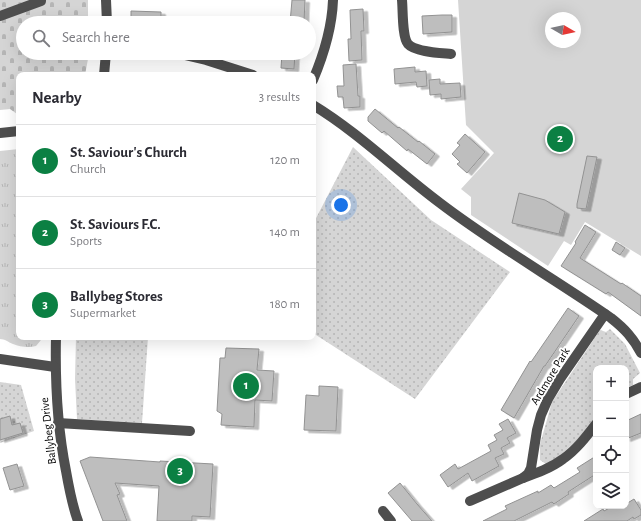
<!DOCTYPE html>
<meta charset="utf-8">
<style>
:root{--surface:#fff;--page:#f7f7f7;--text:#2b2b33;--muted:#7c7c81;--line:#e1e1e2;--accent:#0b8043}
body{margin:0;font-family:"Alegreya Sans",sans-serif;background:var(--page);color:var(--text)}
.controls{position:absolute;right:12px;bottom:12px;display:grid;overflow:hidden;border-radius:8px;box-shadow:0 4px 16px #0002}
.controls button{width:36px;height:36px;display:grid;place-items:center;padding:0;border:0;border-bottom:1px solid var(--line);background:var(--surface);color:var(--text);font:20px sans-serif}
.compass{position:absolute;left:545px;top:12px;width:36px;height:36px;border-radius:50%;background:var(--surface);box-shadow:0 4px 16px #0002;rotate:99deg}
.you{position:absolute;left:341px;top:205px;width:14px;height:14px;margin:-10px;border:3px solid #fff;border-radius:50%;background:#1a73e8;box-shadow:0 0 0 6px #1a73e833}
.badge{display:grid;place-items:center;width:26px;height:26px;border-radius:50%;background:var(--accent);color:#fff;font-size:13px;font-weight:700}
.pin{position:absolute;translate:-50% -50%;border:2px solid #fff;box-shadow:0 1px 4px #0006}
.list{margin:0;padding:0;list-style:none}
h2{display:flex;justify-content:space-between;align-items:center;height:52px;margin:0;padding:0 16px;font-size:17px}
h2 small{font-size:13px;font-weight:400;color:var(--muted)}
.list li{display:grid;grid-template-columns:26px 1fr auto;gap:12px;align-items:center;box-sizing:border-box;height:72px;padding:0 16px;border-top:1px solid var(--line)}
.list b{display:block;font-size:15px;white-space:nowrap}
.list p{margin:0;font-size:13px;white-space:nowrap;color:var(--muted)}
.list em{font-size:13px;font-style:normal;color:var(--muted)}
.icon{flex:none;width:22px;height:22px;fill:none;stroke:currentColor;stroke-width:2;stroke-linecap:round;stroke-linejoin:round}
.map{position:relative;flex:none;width:641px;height:521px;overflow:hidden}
.search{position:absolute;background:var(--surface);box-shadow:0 4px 16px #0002;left:16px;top:16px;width:300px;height:44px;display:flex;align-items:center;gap:10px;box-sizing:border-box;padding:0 14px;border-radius:22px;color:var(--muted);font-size:15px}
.panel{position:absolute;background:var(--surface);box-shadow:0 4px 16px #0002;left:16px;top:72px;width:300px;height:268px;border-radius:8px}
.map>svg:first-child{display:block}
.grass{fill:url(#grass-dots)}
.cemetery{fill:url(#cemetery-stones)}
.park{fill:url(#park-tufts)}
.pitch{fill:#d5d5d5;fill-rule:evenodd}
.building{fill:#bebebe;stroke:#929292;filter:url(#shadow)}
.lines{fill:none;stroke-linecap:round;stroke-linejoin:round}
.minor{stroke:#4e4e4e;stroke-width:10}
.labels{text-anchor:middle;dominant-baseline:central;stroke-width:3.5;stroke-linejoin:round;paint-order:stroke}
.street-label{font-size:12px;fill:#000;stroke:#fff}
</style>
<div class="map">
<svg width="641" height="521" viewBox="0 0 641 521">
<defs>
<pattern id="grass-dots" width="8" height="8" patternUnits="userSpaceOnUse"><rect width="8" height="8" fill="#d5d5d5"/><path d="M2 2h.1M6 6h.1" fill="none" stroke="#b5b5b5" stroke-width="1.8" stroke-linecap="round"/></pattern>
<pattern id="cemetery-stones" width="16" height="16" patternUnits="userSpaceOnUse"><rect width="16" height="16" fill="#d5d5d5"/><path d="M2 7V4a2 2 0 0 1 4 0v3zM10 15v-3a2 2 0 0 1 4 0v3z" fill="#b5b5b5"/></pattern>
<pattern id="park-tufts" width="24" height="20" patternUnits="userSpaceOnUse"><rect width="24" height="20" fill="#d5d5d5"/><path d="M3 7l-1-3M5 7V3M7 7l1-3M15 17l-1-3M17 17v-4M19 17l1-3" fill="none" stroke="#b5b5b5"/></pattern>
<filter id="shadow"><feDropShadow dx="4.5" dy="2.5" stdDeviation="0" flood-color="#0004"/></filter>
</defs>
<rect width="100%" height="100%" fill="#fff"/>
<g class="grass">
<polygon points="353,147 431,220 510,272 415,399 313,333 313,224"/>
<polygon points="610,329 625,344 640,373 633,379 633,385 626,388 626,368 596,368 596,418 578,439 561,455 546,464 540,460 540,444 552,402 600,330 606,332"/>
<polygon points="76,337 148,337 142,423 77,419 75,379"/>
<polygon points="0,382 21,385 34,431 0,443"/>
</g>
<polygon class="cemetery" points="0,0 88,0 88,23 23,23 23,53 88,53 88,59 85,75 19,75 19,114 17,114 10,109 0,110"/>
<path class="park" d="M19 149V337H41V340L36 346C29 348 20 347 13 344 8 342 5 339 0 339V151Z"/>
<path class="pitch" d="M458 0H641V256L585 222 571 245 564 241 548 266 471 215V197L461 189 494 153 466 125ZM551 18H575V42H551Z"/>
<g class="building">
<polygon points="292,0 305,0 304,22 290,23"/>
<polygon points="363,9 364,31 361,31 362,60 349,61 348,39 351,39 350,10"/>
<polygon points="131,11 161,12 161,23 131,23"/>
<polygon points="442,15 452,15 452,32 423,34 422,16"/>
<polygon points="282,53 295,53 294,69 281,68"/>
<polygon points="356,64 358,96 360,96 360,107 344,108 343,97 338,97 337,86 344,86 343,65"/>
<polygon points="415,67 415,72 426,71 427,86 417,87 416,82 395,84 394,69"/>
<polygon points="440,79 440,84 460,83 461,97 441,99 441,94 430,95 429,80"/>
<polygon points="375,109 398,128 399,127 418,142 419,141 435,154 427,164 408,149 407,151 384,131 382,133 368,121 368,117"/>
<polygon points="465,134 485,152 467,173 457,164 460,162 452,154 460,145 457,143"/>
<polygon points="587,156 597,157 586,209 577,208 577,204"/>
<polygon points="519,193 545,200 565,212 559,234 512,223"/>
<polygon points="585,225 596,232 580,258 621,284 622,283 641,296 641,316 608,292 606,294 561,266 576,243 575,242"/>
<polygon points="616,242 625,248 620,255 612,250"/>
<polygon points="568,308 579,316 545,366 544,366 514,418 501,410 530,361 531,362"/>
<polygon points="226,348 259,349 257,370 274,371 272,401 255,400 254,427 221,425 222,414 217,411 220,358 225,358"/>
<polygon points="319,386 338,387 336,431 304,430 306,395 319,396"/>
<polygon points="641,414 641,433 626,439 626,421"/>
<polygon points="10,416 12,425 20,423 23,433 0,440 0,419"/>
<polygon points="508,419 516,433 507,438 510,443 501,448 504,454 495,458 499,466 472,481 468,473 448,487 440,475 455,464 458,469 491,451 488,445 497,440 494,435 503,430 499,424"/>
<polygon points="596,456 596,474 568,492 569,494 554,504 552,502 514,521 483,521 507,509 505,506 538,491 538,493 551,485 554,488 580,472 577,468"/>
<polygon points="90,457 160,462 160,461 213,464 210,517 192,516 192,521 157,521 159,486 115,483 120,494 117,495 127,521 103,521 80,461"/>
<polygon points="17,464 24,486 10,490 3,468"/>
<polygon points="400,483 417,504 432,521 412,521 388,493"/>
<polygon points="634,499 641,510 641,515 634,519 633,517 627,521 584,521 603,509 604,511 613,506 626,506 626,504"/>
</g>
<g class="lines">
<g class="minor">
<polyline points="106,0 107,23"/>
<path d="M402 0C403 10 402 37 408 44 415 52 441 53 451 54"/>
<polyline points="0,16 41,1 41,0"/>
<polyline points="176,53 206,60 253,75"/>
<polyline points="104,75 106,53"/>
<path d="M313 80C324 54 332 28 333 0"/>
<path d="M313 105C359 133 397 171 440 203 495 245 555 279 611 318 625 329 633 338 641 353"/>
<polyline points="0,133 19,131"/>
<path d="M56 337C55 382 57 426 66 471 69 488 72 505 78 521"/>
<polyline points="0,359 55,367"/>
<polyline points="626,394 641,387"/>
<polyline points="58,423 190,431"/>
<path d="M596 424C586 437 576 450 563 459 551 468 537 473 523 478L528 474 531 468 537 430 541 415 548 399 560 379 605 314"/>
<polyline points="470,501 523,478"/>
<polyline points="383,511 391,521"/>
</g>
</g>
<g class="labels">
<g class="street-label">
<text transform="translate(550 376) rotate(-59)">Ardmore Park</text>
<text transform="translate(48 431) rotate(-97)">Ballybeg Drive</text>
</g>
</g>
</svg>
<div class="controls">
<button>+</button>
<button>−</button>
<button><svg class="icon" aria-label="locate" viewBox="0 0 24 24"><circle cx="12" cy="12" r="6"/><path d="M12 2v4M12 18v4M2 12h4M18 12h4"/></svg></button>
<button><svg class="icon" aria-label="layers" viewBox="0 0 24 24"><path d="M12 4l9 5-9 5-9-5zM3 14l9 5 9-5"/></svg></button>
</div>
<svg class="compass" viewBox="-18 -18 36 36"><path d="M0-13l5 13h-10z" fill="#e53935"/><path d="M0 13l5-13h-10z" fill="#7c7c81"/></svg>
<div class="you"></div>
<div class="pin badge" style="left:246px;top:386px">1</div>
<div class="pin badge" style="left:560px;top:139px">2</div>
<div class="pin badge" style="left:180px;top:471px">3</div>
<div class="search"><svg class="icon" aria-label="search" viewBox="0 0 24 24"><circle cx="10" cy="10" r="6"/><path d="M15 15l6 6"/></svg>Search here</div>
<section class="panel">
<h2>Nearby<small>3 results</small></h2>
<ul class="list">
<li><span class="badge">1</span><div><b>St. Saviour's Church</b><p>Church</p></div><em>120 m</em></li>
<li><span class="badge">2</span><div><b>St. Saviours F.C.</b><p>Sports</p></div><em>140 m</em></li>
<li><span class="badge">3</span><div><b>Ballybeg Stores</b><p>Supermarket</p></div><em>180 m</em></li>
</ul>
</section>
</div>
